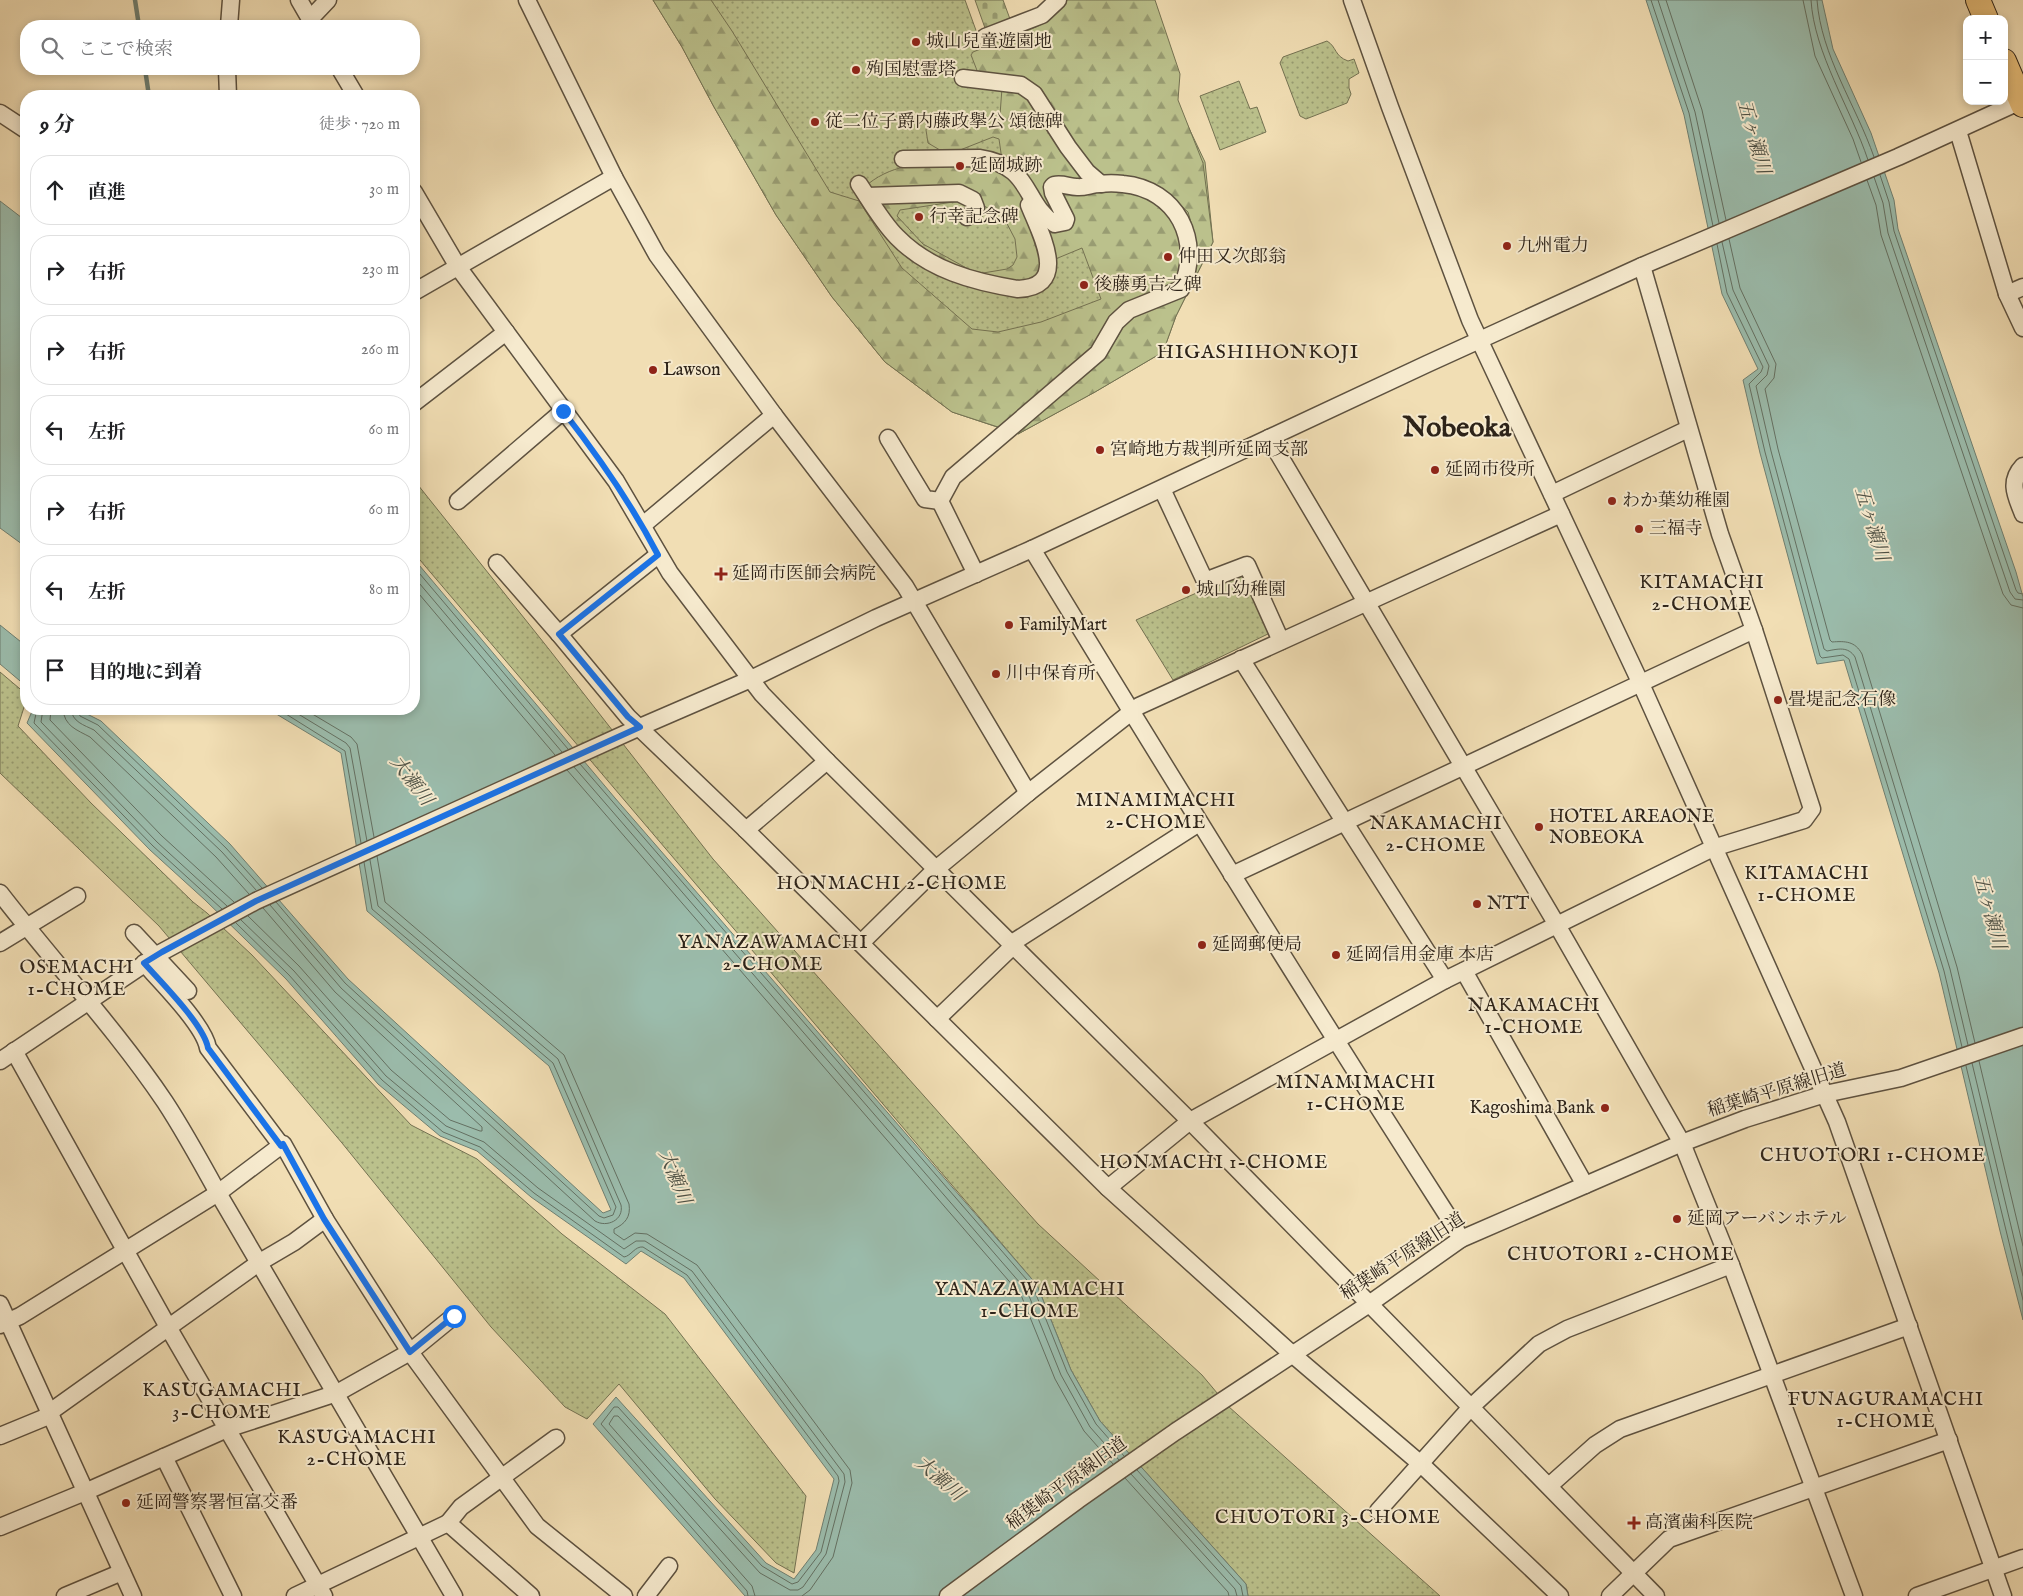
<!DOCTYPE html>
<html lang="ja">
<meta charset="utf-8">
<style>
:root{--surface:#fff;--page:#f6f6f6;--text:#202124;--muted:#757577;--line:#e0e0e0}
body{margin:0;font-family:"IM FELL English","Noto Serif JP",serif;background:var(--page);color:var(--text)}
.controls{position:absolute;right:15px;top:15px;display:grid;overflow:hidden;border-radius:10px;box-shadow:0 2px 8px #0003}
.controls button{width:45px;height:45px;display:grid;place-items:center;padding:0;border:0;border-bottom:1px solid var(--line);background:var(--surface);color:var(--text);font:25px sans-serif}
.stop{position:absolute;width:15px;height:15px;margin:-11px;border:4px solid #1a73e8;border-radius:50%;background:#fff}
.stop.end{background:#1a73e8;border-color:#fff;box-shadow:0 1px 5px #0008}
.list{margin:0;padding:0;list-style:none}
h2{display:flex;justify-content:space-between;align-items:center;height:65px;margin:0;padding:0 20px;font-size:21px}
h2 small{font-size:16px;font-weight:400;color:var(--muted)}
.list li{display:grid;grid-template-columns:32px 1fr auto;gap:15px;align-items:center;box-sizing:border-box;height:70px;margin:0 10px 10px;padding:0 10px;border:1px solid var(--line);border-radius:20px}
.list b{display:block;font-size:19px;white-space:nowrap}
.list em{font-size:16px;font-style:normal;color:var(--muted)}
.icon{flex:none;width:28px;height:28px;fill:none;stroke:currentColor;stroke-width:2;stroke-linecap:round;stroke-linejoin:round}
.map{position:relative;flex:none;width:2023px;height:1596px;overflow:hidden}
.search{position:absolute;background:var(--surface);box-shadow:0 2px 8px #0003;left:20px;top:20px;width:400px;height:55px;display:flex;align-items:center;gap:12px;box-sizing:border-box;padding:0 18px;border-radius:20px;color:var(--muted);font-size:19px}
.panel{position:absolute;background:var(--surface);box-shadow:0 2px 8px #0003;left:20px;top:90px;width:400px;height:625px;border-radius:20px}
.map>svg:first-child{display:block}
.grass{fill:url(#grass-dots);stroke:#747252}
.forest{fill:url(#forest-firs);stroke:#747252}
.cemetery{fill:url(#cemetery-stones);stroke:#747252}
.water{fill:#9bbcac;stroke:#6f7f71}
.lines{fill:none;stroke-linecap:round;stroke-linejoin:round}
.shore{stroke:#647062;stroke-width:1}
.stream{stroke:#6f7f71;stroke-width:4.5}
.minor-casing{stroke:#5e5240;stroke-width:19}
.highway-casing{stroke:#2d2319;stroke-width:26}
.minor{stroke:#f6eace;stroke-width:16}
.highway{stroke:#e8bf7a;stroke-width:24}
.route{stroke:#1a73e8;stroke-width:6}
.poi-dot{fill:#8f2418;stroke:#f6eace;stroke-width:2}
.labels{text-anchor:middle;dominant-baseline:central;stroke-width:4;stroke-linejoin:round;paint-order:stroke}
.poi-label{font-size:18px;fill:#2d2319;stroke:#f6eace;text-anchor:start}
.street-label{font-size:18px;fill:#2d2319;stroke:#f6eace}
.water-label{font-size:19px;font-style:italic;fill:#4e5145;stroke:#f6eace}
.neighbourhood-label{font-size:19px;letter-spacing:1px;fill:#2d2319;stroke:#f6eace}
.quarter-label{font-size:20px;letter-spacing:1px;fill:#2d2319;stroke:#f6eace}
.town-label{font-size:28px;font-weight:bold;fill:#2d2319;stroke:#f6eace}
</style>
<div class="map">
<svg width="2023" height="1596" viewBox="0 0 2023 1596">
<defs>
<pattern id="grass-dots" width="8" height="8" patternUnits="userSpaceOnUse" patternTransform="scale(1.25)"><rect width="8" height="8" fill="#bbc18c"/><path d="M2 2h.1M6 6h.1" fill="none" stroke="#989c72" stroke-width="1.8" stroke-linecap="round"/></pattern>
<pattern id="forest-firs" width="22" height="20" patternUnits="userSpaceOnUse" patternTransform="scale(1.25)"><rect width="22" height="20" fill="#bbc18c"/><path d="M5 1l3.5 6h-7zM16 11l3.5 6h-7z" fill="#989c72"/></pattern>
<pattern id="cemetery-stones" width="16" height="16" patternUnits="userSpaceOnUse" patternTransform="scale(1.25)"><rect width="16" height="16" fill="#bbc18c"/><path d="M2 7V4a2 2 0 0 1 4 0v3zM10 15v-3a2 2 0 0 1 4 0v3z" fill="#989c72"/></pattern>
</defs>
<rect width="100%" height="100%" fill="#f1deb4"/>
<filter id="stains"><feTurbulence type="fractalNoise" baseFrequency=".004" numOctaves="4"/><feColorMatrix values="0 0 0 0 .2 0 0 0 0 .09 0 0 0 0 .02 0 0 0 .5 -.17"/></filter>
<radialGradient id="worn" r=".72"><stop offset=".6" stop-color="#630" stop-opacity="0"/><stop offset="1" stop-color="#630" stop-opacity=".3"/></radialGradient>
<g class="grass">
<polygon points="653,0 965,0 982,47 1036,27 1046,22 1067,0 1177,103 1205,162 1213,242 1176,316 1163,352 1095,392 1018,434 952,412 885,362 832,297 776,215 714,107 682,47"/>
<path d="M1327 41C1337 47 1334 56 1348 61L1354 59 1359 73 1349 79V88L1351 94 1347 103 1306 119 1300 116 1280 63 1283 57Z"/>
<polygon points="1239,81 1250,109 1257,107 1266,132 1220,150 1200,96"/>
<polygon points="414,480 548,648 713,859 1038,1224 1202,1375 1228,1406 1440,1596 1248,1596 1246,1584 1100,1421 1071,1370 1037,1285 414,553"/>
<polygon points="1245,574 1272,632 1173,680 1136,620 1212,586"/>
<polygon points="0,672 26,694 26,701 18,726 91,803 193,902 207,913 252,955 411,1125 477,1159 562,1234 665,1314 806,1496 794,1573 776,1563 715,1499 619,1384 587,1419 565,1407 491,1327 342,1143 159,926 0,773"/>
</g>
<g class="forest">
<path d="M653 0H711L732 31 830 192 859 201 902 268 972 329 998 332 1041 322 1101 299 1082 248 1053 260 1030 199 1055 228 1056 192C1099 190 1162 180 1178 233 1180 239 1183 246 1183 252 1183 262 1180 272 1178 282L1097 342 1001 428 952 412 885 362 832 297 776 215 714 107 682 47Z"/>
<polygon points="1067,0 1155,0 1180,74 1178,100 1203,163 1213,242 1176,316 1163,352 1095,392 1018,434 1099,359 1117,338 1127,318 1182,297 1196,262 1195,236 1188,212 1168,194 1108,178 1093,170 1048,102 978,73 971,55 973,52 1036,27 1046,22"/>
<path d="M1002 88 1020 93 1030 100 1081 175 1079 180 1061 181 1057 221 1002 160 999 139 993 137 955 152 945 153 928 143 926 130 929 117C948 115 984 128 1000 115Z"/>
<path d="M959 162 1007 171 1019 191 1043 249 1039 281 995 282 918 251 874 201H960L900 210 897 216 923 244 970 270 983 273 1007 269 1013 265 1017 257 1015 239 1003 216 984 206 975 196H876L868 184C896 162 925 164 959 162Z"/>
</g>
<polygon class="cemetery" points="975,0 1003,0 1010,19 985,28"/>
<g class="water">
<polygon points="1646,0 1822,0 1833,49 1871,133 1894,200 1898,229 2016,572 2023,597 2023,1320 2000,1231 1939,973 1844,660 1817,664 1760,453 1743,380 1758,369 1722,294 1684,115"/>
<polygon points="0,201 26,221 26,547 0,528"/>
<polygon points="414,559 615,798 1037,1285 1071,1370 1100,1421 1246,1584 1248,1596 745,1596 593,1424 616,1397 766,1563 794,1579 816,1550 834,1479 684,1278 641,1251 626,1264 531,1197 477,1151 440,1136 378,1084 286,979 205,900 150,850 27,723 33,709 81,709 83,712 101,721 230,844 348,979 603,1213 611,1210 549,1066 367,911 341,753 268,709 414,709"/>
<polygon points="0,625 26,646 26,686 0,664"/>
</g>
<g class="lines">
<g class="shore">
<polyline points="1651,0 1689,113 1713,226"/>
<polyline points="1658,0 1695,112 1719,223"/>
<polyline points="1666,0 1702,110 1726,220"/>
<polyline points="1803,0 1815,56 1853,139 1861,162"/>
<path d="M1811 0C1814 53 1851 109 1868 160"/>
<path d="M1817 0C1821 56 1856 105 1874 157"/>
<polyline points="1880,175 1889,202 1894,231 2016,590 2018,593 2023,594"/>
<polyline points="1874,177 1883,203 1888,233 2010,592 2015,599 2023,600"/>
<polyline points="1867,180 1876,205 1881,235 2003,594 2011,605 2023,608"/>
<path d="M1729 239 1740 288 1776 364 1774 378 1765 389 1778 449 1830 640 1832 642C1845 641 1855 641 1862 654L1957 967 1975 1043"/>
<path d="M1722 242 1733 290 1769 366 1767 375 1756 386 1771 451 1824 649 1827 651C1838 649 1848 646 1855 657L1950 969 1968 1045"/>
<polyline points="1717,244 1727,293 1763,367 1761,372 1749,384 1765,452 1820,656 1822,658 1843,655 1849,659 1944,971 1962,1047"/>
<polyline points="414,567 568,749"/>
<polyline points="414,577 562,752"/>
<polyline points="414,588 555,755"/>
<polyline points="37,709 34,723 153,846 222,909"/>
<polyline points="43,709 41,722 157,842 227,906"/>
<polyline points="51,709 50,720 162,836 234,902"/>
<path d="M63 709C64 726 77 730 90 737L216 857 249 894"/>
<path d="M71 709C72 722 84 725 94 730L222 852 256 890"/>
<polyline points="77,709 80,716 98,725 226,848 262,888"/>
<polyline points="278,709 345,751 361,843"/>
<polyline points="290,709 346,743 350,748 367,841"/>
<polyline points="304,709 351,737 357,744 374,837"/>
<polyline points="580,764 1033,1287 1067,1372 1096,1424 1124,1456"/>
<polyline points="574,767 1027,1291 1061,1375 1090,1427 1119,1460"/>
<polyline points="567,770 1021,1295 1055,1379 1084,1431 1113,1464"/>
<path d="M377 856 385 902 564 1055 629 1204C631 1217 625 1224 614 1229V1233L624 1240 635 1233 647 1234 697 1265 850 1470 852 1483 833 1557 810 1590 802 1596"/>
<polyline points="276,902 345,983 599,1216 604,1218 613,1215 616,1207 553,1063 372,909 364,862"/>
<path d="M270 905 341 988 595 1221C607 1228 624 1220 621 1205L558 1059 378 906 370 860"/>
<polyline points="248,916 299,966 391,1070 450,1120 480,1131 482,1131 482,1127 335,992 263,908"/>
<polyline points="241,920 294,971 386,1076 446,1126 484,1142 538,1188 624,1249 636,1241 645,1241 692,1271 844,1474 845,1482 826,1554 803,1587 798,1590 790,1590 760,1573 618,1416 614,1416 609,1424 752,1586 755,1596"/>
<path d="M236 923 289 975 382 1080 443 1132 480 1147 534 1193 624 1257C631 1256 635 1246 643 1247L687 1275 838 1476 839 1481 821 1552 798 1582 792 1584 762 1566 618 1407H614L601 1424 747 1591 748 1596"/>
<polyline points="1979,1061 2023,1246"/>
<polyline points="1972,1063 2023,1276"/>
<polyline points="1966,1066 2023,1300"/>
<polyline points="1137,1470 1241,1586 1243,1596"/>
<polyline points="1131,1474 1235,1589 1237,1596"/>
<polyline points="1125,1478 1228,1592 1229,1596"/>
</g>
<g class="stream">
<polyline points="135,0 139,26"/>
<polyline points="145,69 149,96"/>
</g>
<g class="minor-casing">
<g id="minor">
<polyline points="299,0 314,26"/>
<polyline points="527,0 614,177 657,255 774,415 905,586 1028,793"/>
<polyline points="1352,0 1390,107 1470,320 1641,684 1837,1122 2003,1596"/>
<polyline points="310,19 328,0"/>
<polyline points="229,26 231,0"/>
<polyline points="985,37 1042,15 1058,0"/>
<polyline points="227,69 228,96"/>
<polyline points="340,69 356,96"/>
<polyline points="963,78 1021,85 1034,94 1068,147 1087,172 1101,184"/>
<polyline points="0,113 26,130"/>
<polyline points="1958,131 2007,294 2023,328"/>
<path d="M903 159 979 158C1033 166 1022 202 1055 224L1065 222 1066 219 1053 193 1052 187 1054 185C1063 183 1069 187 1077 187 1084 188 1092 184 1100 184 1107 183 1115 183 1123 184 1177 189 1203 241 1181 289L1129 310 1116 322 1098 353 953 477 940 501 976 574"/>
<path d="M859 184C871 202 882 222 897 237 929 270 974 282 1018 289 1071 287 1040 233 1029 205"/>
<polyline points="414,192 458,267 616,481 670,573 762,694 827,761 1190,1121 1656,1596"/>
<polyline points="867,196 959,193 973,200 976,208 974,213 967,217"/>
<polyline points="414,292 614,177"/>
<polyline points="2007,294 2023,287"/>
<polyline points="414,403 506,332"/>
<polyline points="888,438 925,499 940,501"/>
<polyline points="1269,438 1557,925 1682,1143 1731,1265 1854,1596"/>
<path d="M2023 466C2008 482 2016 496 2023 514"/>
<polyline points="1162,489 1205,581 1247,565 1281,641"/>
<polyline points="1552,494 1688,429"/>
<polyline points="458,501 563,411"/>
<polyline points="643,525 774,415"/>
<path d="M1032 549C1169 774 1307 997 1449 1218L1461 1239"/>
<polyline points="497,563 559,634 628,717 746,830 1108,1188 1292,1354 1422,1465 1560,1596"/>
<polyline points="559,634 658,555"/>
<polyline points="1241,659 1445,980"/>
<polyline points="746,830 827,761"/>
<polyline points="1232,875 1754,630"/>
<path d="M0 893C54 963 115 1028 165 1102 184 1131 201 1162 218 1193L454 1596"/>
<polyline points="134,933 188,991"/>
<polyline points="0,943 77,896"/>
<polyline points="861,943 936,869 1028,793 1139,706 1561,514"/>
<polyline points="1012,943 1199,823"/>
<path d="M144 963C161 982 204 1025 208 1048L281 1145"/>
<polyline points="1464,971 1585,1185"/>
<polyline points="937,1019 1014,945"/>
<polyline points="14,1051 168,1327 324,1596"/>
<polyline points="0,1061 162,952 256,901 640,727 751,679 876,618 1032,549 1427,364 1642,266 1898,157 2023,100"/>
<polyline points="1108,1188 1190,1121 1445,980 1713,848 1804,820 1812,809 1754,630 1720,534 1642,266"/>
<polyline points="0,1304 133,1596"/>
<polyline points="0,1325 20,1316 218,1193 283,1144 325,1219 410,1352 537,1526 624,1596"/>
<polyline points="50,1412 260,1262 294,1242 325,1219"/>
<polyline points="0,1436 51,1415"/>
<polyline points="164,1457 233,1596"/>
<polyline points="1549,1486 1595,1445 1620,1429 1909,1326"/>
<polyline points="1378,1511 1471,1407 1539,1344 1567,1329 1731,1265"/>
<polyline points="448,1523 461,1507 556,1438"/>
<polyline points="0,1527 85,1492 227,1429 337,1393 410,1352 454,1316"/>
<polyline points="65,1596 122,1572"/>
<polyline points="295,1596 448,1523 531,1596"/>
<polyline points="646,1596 669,1566"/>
<polyline points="948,1596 1078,1500 1175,1432 1369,1304 1461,1239 1682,1143 1745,1119 1825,1094 1901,1078 2023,1036"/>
<polyline points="1610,1596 1669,1539 1949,1440"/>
<polyline points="1917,1596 2023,1558"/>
</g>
</g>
<g class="highway-casing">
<g id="highway">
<polyline points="1978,0 1986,19"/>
<polyline points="2004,61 2023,105"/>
</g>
</g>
<use href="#minor" class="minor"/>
<use href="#highway" class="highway"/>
</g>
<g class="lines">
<path class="route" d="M454 1316 410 1352 324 1219 283 1144 281 1146 208 1048C204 1025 161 982 144 963L162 952 256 901 640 727 628 717 559 634 658 555C631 503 599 457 563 411"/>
</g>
<g class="poi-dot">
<circle cx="916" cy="42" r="5"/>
<circle cx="856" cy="70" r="5"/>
<circle cx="815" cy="122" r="5"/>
<circle cx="960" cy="166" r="5"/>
<circle cx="919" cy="217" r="5"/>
<circle cx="1507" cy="246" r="5"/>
<circle cx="1168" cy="257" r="5"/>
<circle cx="1084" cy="285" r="5"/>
<circle cx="653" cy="370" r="5"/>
<circle cx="1100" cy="450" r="5"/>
<circle cx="1435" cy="470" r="5"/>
<circle cx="1612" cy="501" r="5"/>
<circle cx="1639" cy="529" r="5"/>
<path d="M718.5 566.5h5v5h5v5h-5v5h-5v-5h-5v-5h5z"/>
<circle cx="1186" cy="590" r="5"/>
<circle cx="1009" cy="625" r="5"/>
<circle cx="996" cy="674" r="5"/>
<circle cx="1778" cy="700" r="5"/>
<circle cx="1539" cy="827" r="5"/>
<circle cx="1477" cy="904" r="5"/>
<circle cx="1202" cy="945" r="5"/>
<circle cx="1336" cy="955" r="5"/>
<circle cx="1605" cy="1108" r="5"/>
<circle cx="1677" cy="1219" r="5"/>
<circle cx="126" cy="1503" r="5"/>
<path d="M1631.5 1515.5h5v5h5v5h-5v5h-5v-5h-5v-5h5z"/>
</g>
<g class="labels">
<g class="poi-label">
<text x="926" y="42">城山兒童遊園地</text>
<text x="866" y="70">殉国慰霊塔</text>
<text x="825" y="122">従二位子爵内藤政擧公 頌徳碑</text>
<text x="970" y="166">延岡城跡</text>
<text x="929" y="217">行幸記念碑</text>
<text x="1517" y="246">九州電力</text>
<text x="1178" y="257">仲田又次郎翁</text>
<text x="1094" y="285">後藤勇吉之碑</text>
<text x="663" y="370">Lawson</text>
<text x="1110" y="450">宮崎地方裁判所延岡支部</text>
<text x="1445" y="470">延岡市役所</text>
<text x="1622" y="501">わか葉幼稚園</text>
<text x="1649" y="529">三福寺</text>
<text x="732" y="574">延岡市医師会病院</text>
<text x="1196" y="590">城山幼稚園</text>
<text x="1019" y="625">FamilyMart</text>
<text x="1006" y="674">川中保育所</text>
<text x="1788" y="700">畳堤記念石像</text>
<text x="1549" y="817">HOTEL AREAONE<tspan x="1549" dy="21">NOBEOKA</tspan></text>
<text x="1487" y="904">NTT</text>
<text x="1212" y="945">延岡郵便局</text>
<text x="1346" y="955">延岡信用金庫 本店</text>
<text x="1595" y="1108" text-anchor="end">Kagoshima Bank</text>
<text x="1687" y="1219">延岡アーバンホテル</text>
<text x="136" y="1503">延岡警察署恒富交番</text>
<text x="1645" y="1523">高濱歯科医院</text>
</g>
<g class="street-label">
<text transform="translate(1777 1091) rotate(-17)">稲葉崎平原線旧道</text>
<text transform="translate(1403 1257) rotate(-33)">稲葉崎平原線旧道</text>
<text transform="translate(1067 1484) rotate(-36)">稲葉崎平原線旧道</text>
</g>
<g class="water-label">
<text transform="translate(1753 137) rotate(74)">五ヶ瀬川</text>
<text transform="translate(1871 524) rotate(73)">五ヶ瀬川</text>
<text transform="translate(411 781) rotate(53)">大瀬川</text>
<text transform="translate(1989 912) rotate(75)">五ヶ瀬川</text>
<text transform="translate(674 1177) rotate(68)">大瀬川</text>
<text transform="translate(939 1479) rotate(41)">大瀬川</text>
</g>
<g class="neighbourhood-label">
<text x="1702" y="583">KITAMACHI<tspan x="1702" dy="22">2-CHOME</tspan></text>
<text x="1156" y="801">MINAMIMACHI<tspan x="1156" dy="22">2-CHOME</tspan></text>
<text x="1436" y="824">NAKAMACHI<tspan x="1436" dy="22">2-CHOME</tspan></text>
<text x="1807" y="874">KITAMACHI<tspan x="1807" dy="22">1-CHOME</tspan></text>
<text x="892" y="884">HONMACHI 2-CHOME</text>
<text x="773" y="943">YANAZAWAMACHI<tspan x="773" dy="22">2-CHOME</tspan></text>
<text x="77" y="968">OSEMACHI<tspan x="77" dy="22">1-CHOME</tspan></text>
<text x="1534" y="1006">NAKAMACHI<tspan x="1534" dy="22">1-CHOME</tspan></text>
<text x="1356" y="1083">MINAMIMACHI<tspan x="1356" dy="22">1-CHOME</tspan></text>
<text x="1873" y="1156">CHUOTORI 1-CHOME</text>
<text x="1214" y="1163">HONMACHI 1-CHOME</text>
<text x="1621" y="1255">CHUOTORI 2-CHOME</text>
<text x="1030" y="1290">YANAZAWAMACHI<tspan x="1030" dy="22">1-CHOME</tspan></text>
<text x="222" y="1391">KASUGAMACHI<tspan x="222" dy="22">3-CHOME</tspan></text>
<text x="1886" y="1400">FUNAGURAMACHI<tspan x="1886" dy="22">1-CHOME</tspan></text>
<text x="357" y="1438">KASUGAMACHI<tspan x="357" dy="22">2-CHOME</tspan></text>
<text x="1328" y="1518">CHUOTORI 3-CHOME</text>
</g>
<g class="quarter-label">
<text x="1258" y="352">HIGASHIHONKOJI</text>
</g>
<g class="town-label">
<text x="1457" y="428">Nobeoka</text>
</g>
</g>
<rect width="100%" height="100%" filter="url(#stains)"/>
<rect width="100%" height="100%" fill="url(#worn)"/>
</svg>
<div class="controls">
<button>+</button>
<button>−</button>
</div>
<div class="stop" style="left:454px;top:1316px"></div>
<div class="stop end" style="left:563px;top:411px"></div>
<div class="search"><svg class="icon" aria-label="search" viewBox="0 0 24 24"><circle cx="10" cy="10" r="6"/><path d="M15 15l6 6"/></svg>ここで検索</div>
<section class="panel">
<h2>9 分<small>徒歩 · 720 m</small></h2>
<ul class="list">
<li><svg class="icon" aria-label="ahead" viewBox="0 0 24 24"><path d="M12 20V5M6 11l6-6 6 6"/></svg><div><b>直進</b></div><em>30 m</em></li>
<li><svg class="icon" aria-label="right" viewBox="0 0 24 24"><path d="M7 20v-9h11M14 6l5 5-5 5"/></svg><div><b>右折</b></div><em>230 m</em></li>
<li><svg class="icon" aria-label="right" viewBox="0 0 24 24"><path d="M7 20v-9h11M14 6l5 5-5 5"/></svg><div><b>右折</b></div><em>260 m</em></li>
<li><svg class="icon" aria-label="left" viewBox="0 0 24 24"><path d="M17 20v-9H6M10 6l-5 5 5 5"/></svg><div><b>左折</b></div><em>60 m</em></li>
<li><svg class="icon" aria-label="right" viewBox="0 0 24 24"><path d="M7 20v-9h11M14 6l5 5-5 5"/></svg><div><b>右折</b></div><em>60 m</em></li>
<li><svg class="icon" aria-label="left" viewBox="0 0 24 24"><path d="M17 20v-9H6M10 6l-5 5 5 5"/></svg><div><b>左折</b></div><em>80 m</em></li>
<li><svg class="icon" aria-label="arrive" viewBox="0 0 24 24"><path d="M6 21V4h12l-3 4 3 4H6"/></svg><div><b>目的地に到着</b></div></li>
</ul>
</section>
</div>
